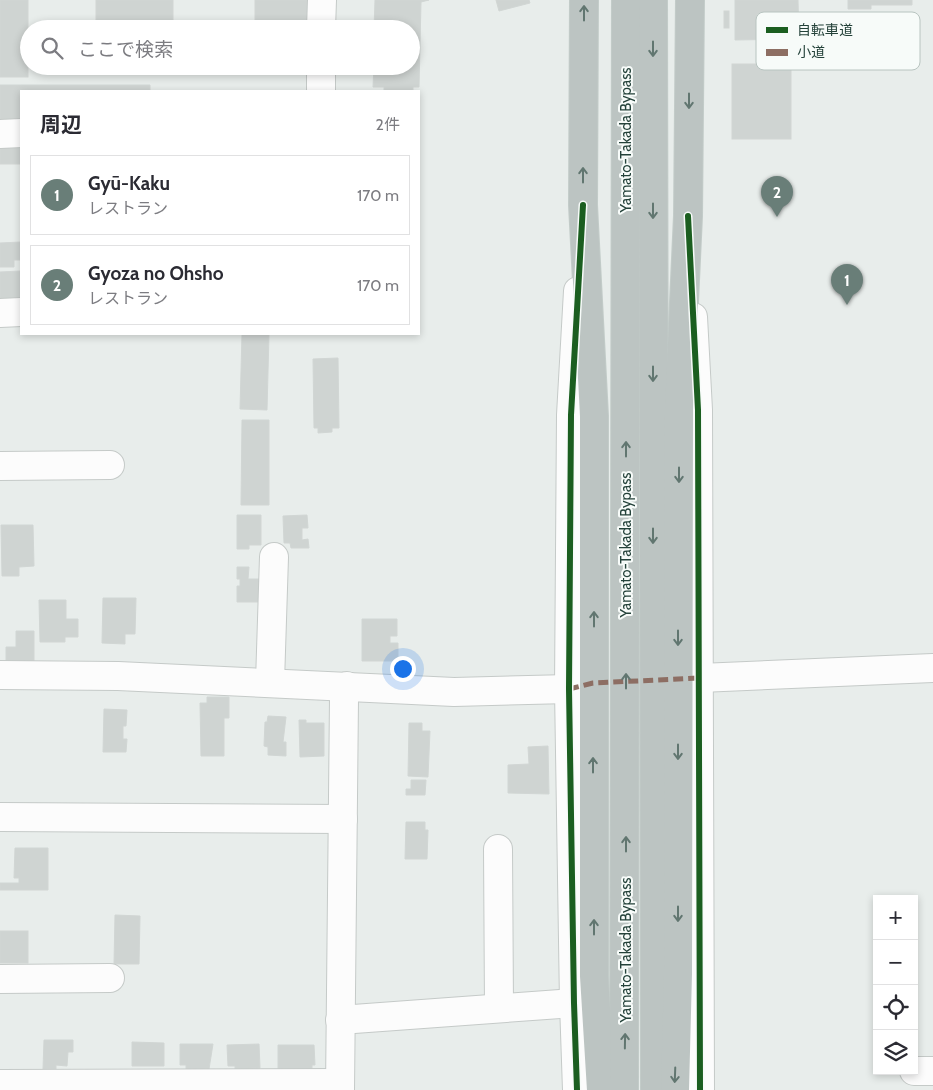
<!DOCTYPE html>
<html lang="ja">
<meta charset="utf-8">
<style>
:root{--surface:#fff;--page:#f2f2f3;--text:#2b2b33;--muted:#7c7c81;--line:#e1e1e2;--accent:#697e78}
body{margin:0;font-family:Cabin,"Noto Sans JP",sans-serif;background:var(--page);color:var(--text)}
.controls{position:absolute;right:15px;bottom:15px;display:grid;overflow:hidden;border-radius:0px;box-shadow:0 2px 8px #0003}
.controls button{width:45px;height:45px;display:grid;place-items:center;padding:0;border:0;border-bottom:1px solid var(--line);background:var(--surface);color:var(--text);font:25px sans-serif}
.you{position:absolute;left:402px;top:668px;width:18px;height:18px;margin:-12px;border:4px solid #fff;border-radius:50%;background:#1a73e8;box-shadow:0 0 0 8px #1a73e833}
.badge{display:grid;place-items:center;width:32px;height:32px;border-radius:50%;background:var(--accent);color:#fff;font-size:16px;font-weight:700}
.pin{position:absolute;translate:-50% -41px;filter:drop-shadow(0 1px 2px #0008)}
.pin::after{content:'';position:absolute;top:26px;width:18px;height:15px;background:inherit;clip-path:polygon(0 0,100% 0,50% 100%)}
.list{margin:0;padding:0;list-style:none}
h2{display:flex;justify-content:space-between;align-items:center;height:65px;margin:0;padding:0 20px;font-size:21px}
h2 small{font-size:16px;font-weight:400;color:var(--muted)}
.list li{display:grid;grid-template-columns:32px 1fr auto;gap:15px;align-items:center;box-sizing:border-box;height:80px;margin:0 10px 10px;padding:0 10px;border:1px solid var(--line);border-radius:0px}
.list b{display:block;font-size:19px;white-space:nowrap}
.list p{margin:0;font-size:16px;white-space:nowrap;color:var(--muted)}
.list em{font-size:16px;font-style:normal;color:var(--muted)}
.icon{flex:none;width:28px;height:28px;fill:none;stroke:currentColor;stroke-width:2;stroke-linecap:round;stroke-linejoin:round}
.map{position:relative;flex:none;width:933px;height:1090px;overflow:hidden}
.search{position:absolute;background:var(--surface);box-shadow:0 2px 8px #0003;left:20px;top:20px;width:400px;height:55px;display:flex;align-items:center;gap:12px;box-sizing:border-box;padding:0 18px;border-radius:28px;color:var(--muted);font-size:19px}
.panel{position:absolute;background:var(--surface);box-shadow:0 2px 8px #0003;left:20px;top:90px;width:400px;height:245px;border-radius:0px}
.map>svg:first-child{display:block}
.building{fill:#cfd4d2;stroke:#d1d6d4}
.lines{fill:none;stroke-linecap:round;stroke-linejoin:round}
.minor-casing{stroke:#c5cac8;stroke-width:30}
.highway-casing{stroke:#c3ccc9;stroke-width:30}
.minor{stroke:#fcfcfc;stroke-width:28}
.highway{stroke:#bcc4c2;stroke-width:28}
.quiet{stroke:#8d6e63;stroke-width:5;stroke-dasharray:10 5;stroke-linecap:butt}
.cycleway-casing{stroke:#f7fbf9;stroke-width:9}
.cycleway{stroke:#1b5e20;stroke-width:6}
.oneway{stroke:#617670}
.labels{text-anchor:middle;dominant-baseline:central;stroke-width:4;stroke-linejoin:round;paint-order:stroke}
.street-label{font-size:15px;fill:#24423a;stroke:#f7fbf9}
.key{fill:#f7fbf9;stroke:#b8c4c0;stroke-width:1}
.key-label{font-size:14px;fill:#24423a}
</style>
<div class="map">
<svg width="933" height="1090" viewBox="0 0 933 1090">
<rect width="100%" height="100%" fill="#e8edeb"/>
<g class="building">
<rect x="0" y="0" width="28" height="77"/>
<rect x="96" y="0" width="77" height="25"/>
<rect x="255" y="0" width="57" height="29"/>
<polygon points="375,0 429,0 421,2 419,87 413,87 413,91 384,91 384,87 373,87 374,66 411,66 411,29 374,29"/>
<polygon points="496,0 529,0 530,3 499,11"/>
<polygon points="735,0 798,0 799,39 735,40"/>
<polygon points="848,0 912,0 912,5 871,5 871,9 848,9"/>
<rect x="724" y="11" width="5" height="17"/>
<rect x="732" y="64" width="59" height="75"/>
<polygon points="0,85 150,85 150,91 21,91 21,123 0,123"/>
<polygon points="21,142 21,164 0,164 0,145"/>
<polygon points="21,242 21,260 14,260 14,267 0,267 0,243"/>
<polygon points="21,271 21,300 0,301 0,272"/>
<polygon points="242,334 269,334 267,410 240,409"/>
<polygon points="338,358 339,428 332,428 332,432 318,433 318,428 314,428 313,359"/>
<polygon points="242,420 269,420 269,505 241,505"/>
<polygon points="237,515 261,515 261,545 249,545 249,549 237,549"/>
<polygon points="307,515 308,528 302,528 302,540 308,539 309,548 291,548 290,543 284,543 283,516"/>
<polygon points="1,525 33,525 34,566 19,567 19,576 2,576"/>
<polygon points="237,567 249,567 248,579 260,579 258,602 237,602 237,586 240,586 240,579 237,579"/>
<polygon points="103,598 136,598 135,634 125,634 125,644 102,643"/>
<polygon points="39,600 66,600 66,619 78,619 78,637 65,637 65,642 40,642"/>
<polygon points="362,619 397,619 397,636 390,636 390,643 398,643 398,661 362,661"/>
<polygon points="16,631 34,631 34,665 6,665 6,647 16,647"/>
<polygon points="207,697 229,697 229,718 224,718 224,756 201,756 200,703 207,703"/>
<polygon points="104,709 127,710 126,726 123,726 123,739 127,739 126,752 103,752"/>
<polygon points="268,716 286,717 283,742 286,742 286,756 268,755 268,747 264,746 265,722 267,722"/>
<polygon points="299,720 306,720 306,723 324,723 324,756 300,757"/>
<polygon points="409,723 422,723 422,731 430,731 428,777 408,776"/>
<polygon points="548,746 549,794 508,793 508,765 529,764 528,747"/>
<polygon points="411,780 426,780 425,795 406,795 406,789 411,789"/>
<polygon points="406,822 425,822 425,830 428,830 427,859 405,859"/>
<polygon points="15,848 48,848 48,890 0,890 0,883 19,883 19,878 14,878"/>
<polygon points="115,915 140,916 139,964 114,964"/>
<rect x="0" y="931" width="28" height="32"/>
<polygon points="44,1040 73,1040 73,1052 68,1052 67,1066 56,1065 56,1069 43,1069"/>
<polygon points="132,1042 164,1043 164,1066 132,1066"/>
<polygon points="180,1044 213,1044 209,1069 186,1069 186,1065 180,1065"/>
<polygon points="259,1044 260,1068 235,1069 235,1066 228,1066 227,1045"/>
<polygon points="278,1045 314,1045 315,1065 312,1065 312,1069 278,1069"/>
</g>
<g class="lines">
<g class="minor-casing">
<g id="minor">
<polyline points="321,29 322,0"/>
<polyline points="321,91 321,66"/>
<polyline points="0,134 21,133"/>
<polyline points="0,313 21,312"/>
<polyline points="693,317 698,410 700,1090"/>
<polyline points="0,466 110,465"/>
<polyline points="0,675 118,676 454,692 569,689"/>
<polyline points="700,678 933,668"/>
<polyline points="270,682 274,557"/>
<polyline points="0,817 343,819"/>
<polyline points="498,849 499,1008"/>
<polyline points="0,979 110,978"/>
<polyline points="340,1020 574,1003"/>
<polyline points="914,1071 933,1071"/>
<polyline points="0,1084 340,1083"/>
<polyline points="340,1090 344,699 347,686"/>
<polyline points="577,1090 574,1003 569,689 571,415 578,291"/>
</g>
</g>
<g class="highway-casing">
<g id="highway">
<polyline points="584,0 583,205 594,416 594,976 601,1090"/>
<polyline points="653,0 655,1090"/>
<polyline points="624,1090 626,0"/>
<polyline points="675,1090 678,974 679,409 688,216 690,0"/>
</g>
</g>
<use href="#minor" class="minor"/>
<use href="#highway" class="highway"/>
<polyline class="quiet" points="569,689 593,683 700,678"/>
<g class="cycleway-casing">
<g id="cycleway">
<polyline points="688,216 698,410 700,1090"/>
<polyline points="577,1090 574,1003 569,689 571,415 583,205"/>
</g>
</g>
<use href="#cycleway" class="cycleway"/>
</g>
<defs><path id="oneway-shaft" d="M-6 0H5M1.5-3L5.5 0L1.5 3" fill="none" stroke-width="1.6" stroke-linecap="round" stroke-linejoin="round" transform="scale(1.25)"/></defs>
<g class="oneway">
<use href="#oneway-shaft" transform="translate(584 13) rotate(-90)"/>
<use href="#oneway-shaft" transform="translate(653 49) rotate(90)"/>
<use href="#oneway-shaft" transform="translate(689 101) rotate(90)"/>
<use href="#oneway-shaft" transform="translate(583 175) rotate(-90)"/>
<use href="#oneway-shaft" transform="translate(653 211) rotate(90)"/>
<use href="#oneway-shaft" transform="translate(653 374) rotate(90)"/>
<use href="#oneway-shaft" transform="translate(626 449) rotate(-90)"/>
<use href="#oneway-shaft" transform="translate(679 475) rotate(90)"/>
<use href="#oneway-shaft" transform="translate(653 536) rotate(90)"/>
<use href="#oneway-shaft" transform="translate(594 619) rotate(-90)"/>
<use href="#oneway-shaft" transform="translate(678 638) rotate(90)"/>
<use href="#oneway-shaft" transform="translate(626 681) rotate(-90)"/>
<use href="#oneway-shaft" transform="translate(678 752) rotate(90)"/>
<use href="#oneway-shaft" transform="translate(593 765) rotate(-90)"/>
<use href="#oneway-shaft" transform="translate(626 844) rotate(-90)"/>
<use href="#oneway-shaft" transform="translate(678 914) rotate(90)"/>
<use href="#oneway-shaft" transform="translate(594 927) rotate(-90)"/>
<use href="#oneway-shaft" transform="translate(625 1041) rotate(-89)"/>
<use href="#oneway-shaft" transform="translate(675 1075) rotate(92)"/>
</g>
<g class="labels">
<g class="street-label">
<text transform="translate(626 140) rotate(-90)">Yamato-Takada Bypass</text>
<text transform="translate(626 545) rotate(-90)">Yamato-Takada Bypass</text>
<text transform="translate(626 950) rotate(-90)">Yamato-Takada Bypass</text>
</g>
</g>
<rect x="756" y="12" width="164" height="58" rx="8" class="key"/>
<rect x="766" y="27" width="22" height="6" fill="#1b5e20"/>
<rect x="766" y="49" width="22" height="7" fill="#8d6e63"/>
<g class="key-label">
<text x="797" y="35">自転車道</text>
<text x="797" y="57">小道</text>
</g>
</svg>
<div class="controls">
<button>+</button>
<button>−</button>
<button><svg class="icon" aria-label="locate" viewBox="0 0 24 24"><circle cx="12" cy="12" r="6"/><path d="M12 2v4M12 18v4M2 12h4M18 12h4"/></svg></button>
<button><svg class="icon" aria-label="layers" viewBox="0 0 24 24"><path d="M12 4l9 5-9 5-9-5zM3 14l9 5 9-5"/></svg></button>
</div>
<div class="you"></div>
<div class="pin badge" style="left:847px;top:305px">1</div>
<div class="pin badge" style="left:777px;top:217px">2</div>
<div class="search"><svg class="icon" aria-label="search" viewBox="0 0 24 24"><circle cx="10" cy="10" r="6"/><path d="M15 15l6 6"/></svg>ここで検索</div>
<section class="panel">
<h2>周辺<small>2件</small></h2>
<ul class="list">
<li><span class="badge">1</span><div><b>Gyū-Kaku</b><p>レストラン</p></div><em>170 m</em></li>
<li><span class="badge">2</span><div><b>Gyoza no Ohsho</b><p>レストラン</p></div><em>170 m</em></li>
</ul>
</section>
</div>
